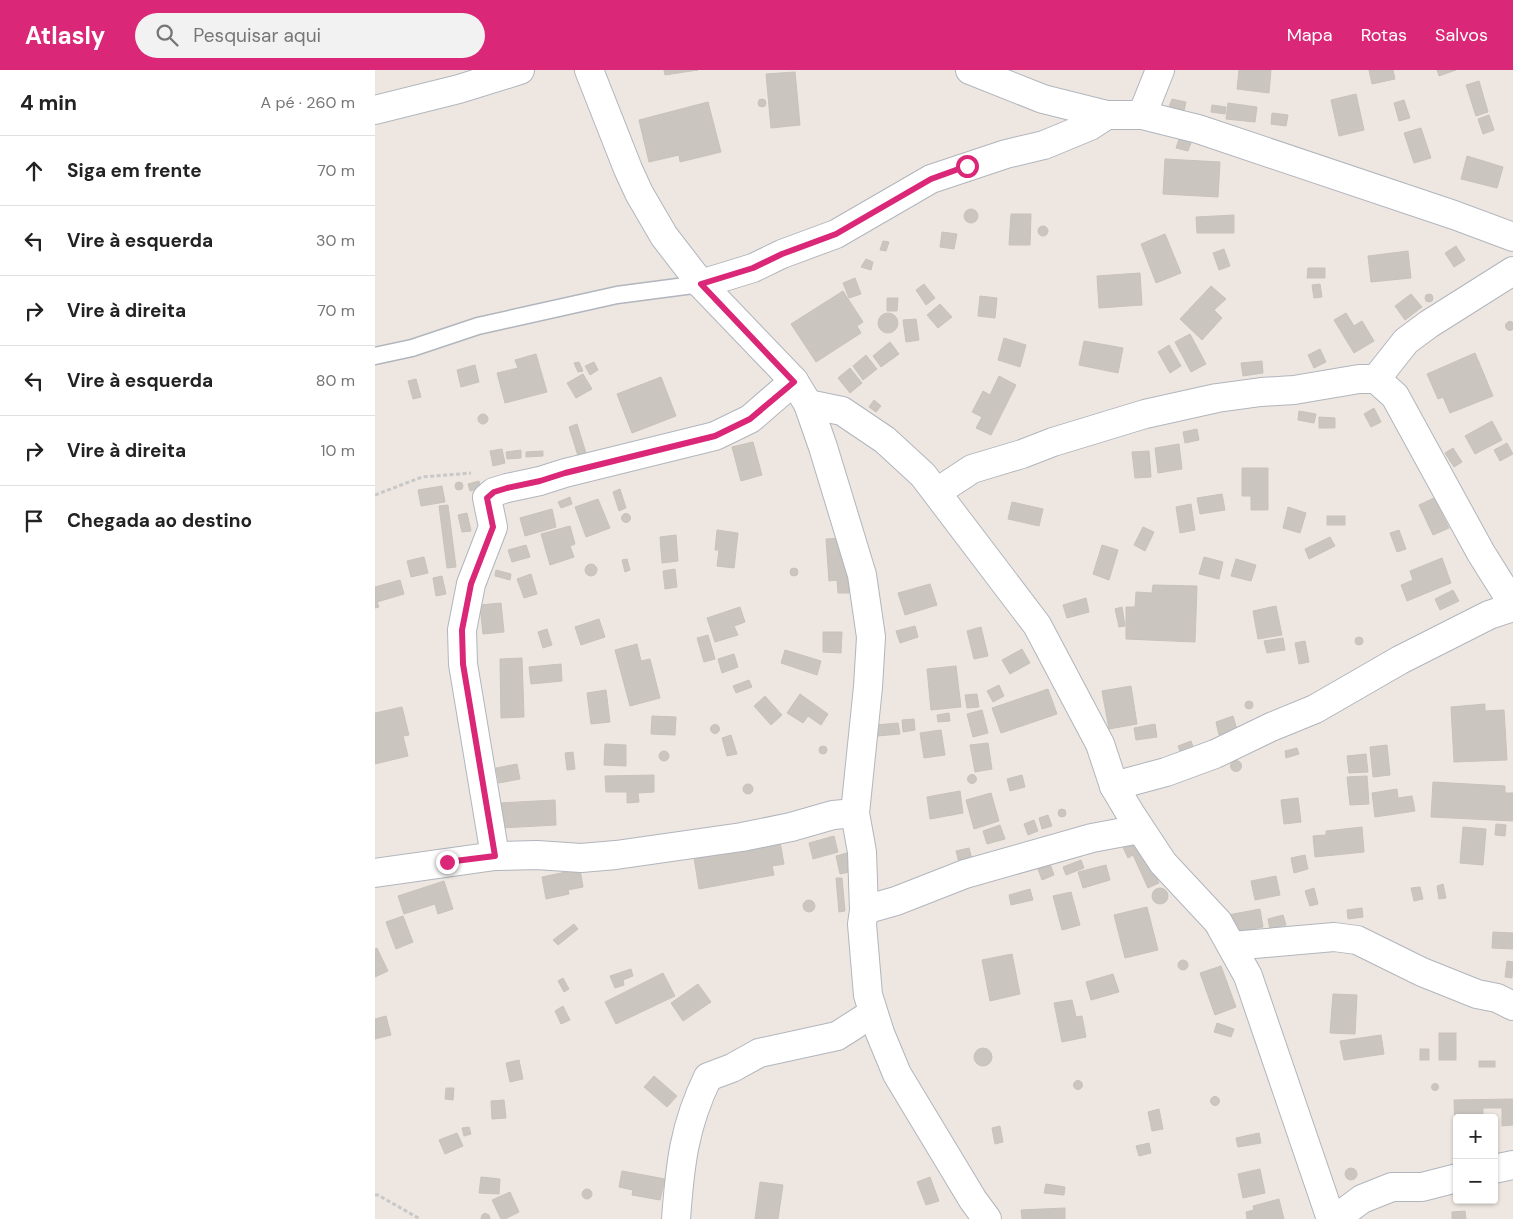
<!DOCTYPE html>
<html lang="pt">
<meta charset="utf-8">
<style>
:root{--surface:#fff;--page:#f2f2f2;--text:#222;--muted:#767676;--line:#e0e0e0;--accent:#db2777}
body{margin:0;font-family:"DM Sans",sans-serif;background:var(--page);color:var(--text)}
.controls{position:absolute;right:15px;bottom:15px;display:grid;overflow:hidden;border-radius:5px;box-shadow:0 1px 4px #0004}
.controls button{width:45px;height:45px;display:grid;place-items:center;padding:0;border:0;border-bottom:1px solid var(--line);background:var(--surface);color:var(--text);font:25px sans-serif}
.stop{position:absolute;width:15px;height:15px;margin:-11px;border:4px solid #db2777;border-radius:50%;background:#fff}
.stop.end{background:#db2777;border-color:#fff;box-shadow:0 1px 5px #0008}
.list{margin:0;padding:0;list-style:none}
h2{display:flex;justify-content:space-between;align-items:center;height:65px;margin:0;padding:0 20px;font-size:21px}
h2 small{font-size:16px;font-weight:400;color:var(--muted)}
.list li{display:grid;grid-template-columns:32px 1fr auto;gap:15px;align-items:center;box-sizing:border-box;height:70px;padding:0 20px;border-top:1px solid var(--line)}
.list b{display:block;font-size:19px;white-space:nowrap}
.list em{font-size:16px;font-style:normal;color:var(--muted)}
.icon{flex:none;width:28px;height:28px;fill:none;stroke:currentColor;stroke-width:2;stroke-linecap:round;stroke-linejoin:round}
.map{position:relative;flex:none;width:1138px;height:1149px;overflow:hidden}
header{display:flex;align-items:center;gap:30px;box-sizing:border-box;height:70px;padding:0 25px;background:var(--accent);color:#fff}
header strong{font-size:24px}
nav{display:flex;gap:28px;margin-inline-start:auto;font-size:18px}
.search{width:350px;height:45px;background:var(--page);display:flex;align-items:center;gap:12px;box-sizing:border-box;padding:0 18px;border-radius:28px;color:var(--muted);font-size:19px}
main{display:flex}
aside{flex:1;background:var(--surface)}
.map>svg:first-child{display:block}
.building{fill:#cac5bf;stroke:#c9c2ba}
.lines{fill:none;stroke-linecap:round;stroke-linejoin:round}
.service-casing{stroke:#b1b5bd;stroke-width:19}
.minor-casing{stroke:#b1b5bd;stroke-width:30}
.path{stroke:#c8c8c8;stroke-width:3;stroke-dasharray:4 2.5;stroke-linecap:butt}
.service{stroke:#fff;stroke-width:16}
.minor{stroke:#fff;stroke-width:28}
.route{stroke:#db2777;stroke-width:6}
</style>
<header>
<strong>Atlasly</strong>
<div class="search"><svg class="icon" aria-label="search" viewBox="0 0 24 24"><circle cx="10" cy="10" r="6"/><path d="M15 15l6 6"/></svg>Pesquisar aqui</div>
<nav><a>Mapa</a><a>Rotas</a><a>Salvos</a></nav>
</header>
<main>
<aside>
<h2>4 min<small>A pé · 260 m</small></h2>
<ul class="list">
<li><svg class="icon" aria-label="ahead" viewBox="0 0 24 24"><path d="M12 20V5M6 11l6-6 6 6"/></svg><div><b>Siga em frente</b></div><em>70 m</em></li>
<li><svg class="icon" aria-label="left" viewBox="0 0 24 24"><path d="M17 20v-9H6M10 6l-5 5 5 5"/></svg><div><b>Vire à esquerda</b></div><em>30 m</em></li>
<li><svg class="icon" aria-label="right" viewBox="0 0 24 24"><path d="M7 20v-9h11M14 6l5 5-5 5"/></svg><div><b>Vire à direita</b></div><em>70 m</em></li>
<li><svg class="icon" aria-label="left" viewBox="0 0 24 24"><path d="M17 20v-9H6M10 6l-5 5 5 5"/></svg><div><b>Vire à esquerda</b></div><em>80 m</em></li>
<li><svg class="icon" aria-label="right" viewBox="0 0 24 24"><path d="M7 20v-9h11M14 6l5 5-5 5"/></svg><div><b>Vire à direita</b></div><em>10 m</em></li>
<li><svg class="icon" aria-label="arrive" viewBox="0 0 24 24"><path d="M6 21V4h12l-3 4 3 4H6"/></svg><div><b>Chegada ao destino</b></div></li>
</ul>
</aside>
<div class="map">
<svg width="1138" height="1149" viewBox="0 0 1138 1149">
<rect width="100%" height="100%" fill="#eee7e1"/>
<g class="building">
<polygon points="289,0 323,0 290,5"/>
<polygon points="864,0 896,0 894,23 862,19"/>
<polygon points="994,0 1018,0 1020,9 997,14"/>
<polygon points="1062,0 1081,0 1064,6"/>
<polygon points="420,2 425,55 396,58 391,4"/>
<polygon points="1104,11 1113,42 1101,46 1091,15"/>
<polygon points="981,24 989,60 964,66 956,30"/>
<polygon points="797,29 811,32 809,41 794,37"/>
<circle cx="387" cy="33" r="4"/>
<polygon points="1029,30 1035,48 1024,51 1019,33"/>
<polygon points="333,32 346,82 305,92 304,85 274,92 264,50"/>
<polygon points="853,33 882,37 880,52 851,49"/>
<polygon points="837,35 851,37 850,44 836,42"/>
<polygon points="897,43 913,45 911,56 896,54"/>
<polygon points="1114,45 1119,60 1108,64 1103,49"/>
<polygon points="1046,58 1056,88 1039,93 1029,63"/>
<polygon points="804,69 816,73 813,81 801,78"/>
<polygon points="1092,86 1128,97 1122,118 1086,109"/>
<polygon points="790,89 845,92 843,127 788,124"/>
<circle cx="596" cy="146" r="7"/>
<polygon points="636,144 656,144 655,175 634,175"/>
<polygon points="859,145 859,163 822,163 821,147"/>
<circle cx="668" cy="161" r="5"/>
<polygon points="567,162 582,164 579,179 565,177"/>
<polygon points="790,164 806,203 781,213 766,174"/>
<polygon points="508,171 514,172 511,181 505,180"/>
<polygon points="1081,176 1090,190 1079,197 1070,183"/>
<polygon points="849,179 855,196 844,200 838,183"/>
<polygon points="1033,181 1036,208 996,212 993,186"/>
<polygon points="491,189 498,192 496,200 486,197"/>
<polygon points="933,198 950,198 950,208 932,208"/>
<polygon points="765,203 767,235 724,238 722,206"/>
<polygon points="480,208 486,224 474,228 468,213"/>
<polygon points="549,214 560,228 551,235 541,220"/>
<polygon points="945,214 947,227 939,228 937,215"/>
<polygon points="836,216 851,229 839,240 847,248 827,270 805,249"/>
<polygon points="468,221 488,252 482,256 486,263 441,292 416,254"/>
<circle cx="1054" cy="228" r="4"/>
<polygon points="1036,224 1047,237 1030,250 1020,236"/>
<polygon points="605,226 622,228 620,248 603,246"/>
<polygon points="512,228 523,228 522,241 512,241"/>
<polygon points="565,234 577,247 563,258 552,245"/>
<polygon points="971,243 979,256 987,251 999,271 979,283 959,250"/>
<circle cx="513" cy="253" r="10"/>
<polygon points="541,249 544,270 531,272 528,250"/>
<circle cx="1135" cy="256" r="4.5"/>
<polygon points="815,264 831,294 816,302 800,272"/>
<polygon points="629,268 651,275 645,297 623,290"/>
<polygon points="709,271 748,278 743,303 704,295"/>
<polygon points="515,272 524,284 506,297 498,286"/>
<polygon points="794,275 806,296 795,303 783,282"/>
<polygon points="945,279 951,292 939,298 933,285"/>
<polygon points="1100,283 1118,326 1075,343 1068,327 1063,329 1052,304"/>
<polygon points="161,284 172,322 130,333 122,303 143,298 140,290"/>
<polygon points="491,285 502,299 488,310 478,296"/>
<polygon points="887,291 888,303 868,306 866,293"/>
<polygon points="204,292 208,301 203,302 199,293"/>
<polygon points="219,292 223,300 215,305 210,296"/>
<polygon points="100,295 104,312 86,317 82,300"/>
<polygon points="475,298 487,313 475,323 463,308"/>
<polygon points="208,304 217,319 201,328 192,313"/>
<polygon points="624,306 641,315 616,365 601,358 607,347 597,342 608,321 615,325"/>
<polygon points="286,307 301,346 257,363 242,324"/>
<polygon points="41,309 46,327 38,329 33,311"/>
<polygon points="499,330 506,336 501,342 494,337"/>
<polygon points="999,338 1006,352 996,357 989,344"/>
<polygon points="924,341 941,344 939,353 923,350"/>
<circle cx="108" cy="349" r="5"/>
<polygon points="944,347 960,348 960,358 944,358"/>
<polygon points="1117,351 1127,370 1100,384 1090,366"/>
<polygon points="202,354 211,383 203,386 194,357"/>
<polygon points="822,359 824,370 810,373 808,362"/>
<polygon points="378,372 387,405 366,411 357,377"/>
<polygon points="1132,373 1138,384 1125,391 1119,380"/>
<polygon points="804,374 807,399 783,403 780,378"/>
<polygon points="1078,378 1087,392 1079,397 1070,383"/>
<polygon points="127,379 130,393 118,396 115,381"/>
<polygon points="146,380 146,388 132,389 131,382"/>
<polygon points="168,381 168,386 151,387 151,382"/>
<polygon points="774,381 776,407 760,408 757,382"/>
<polygon points="867,398 893,398 893,440 876,440 876,426 867,426"/>
<polygon points="104,411 106,418 95,421 93,414"/>
<circle cx="84" cy="416" r="4"/>
<polygon points="67,416 70,432 46,436 43,420"/>
<polygon points="245,419 251,438 244,441 238,422"/>
<polygon points="847,424 850,440 825,444 822,428"/>
<polygon points="195,427 197,434 186,438 183,432"/>
<polygon points="1059,428 1074,458 1058,465 1044,435"/>
<polygon points="223,429 235,458 211,467 200,437"/>
<polygon points="637,432 668,439 664,456 633,449"/>
<polygon points="816,434 820,460 805,463 801,437"/>
<polygon points="73,435 81,497 72,498 64,436"/>
<polygon points="913,437 931,443 925,463 908,458"/>
<polygon points="177,439 181,457 150,466 145,448"/>
<polygon points="92,443 96,461 87,462 83,445"/>
<circle cx="251" cy="448" r="4.5"/>
<rect x="952" y="446" width="18" height="9"/>
<polygon points="195,456 200,474 195,476 199,487 175,495 166,464"/>
<polygon points="768,457 779,462 770,481 759,475"/>
<polygon points="342,460 363,463 359,498 342,496 344,480 340,480"/>
<polygon points="1024,460 1031,479 1022,482 1015,463"/>
<polygon points="301,465 303,491 287,493 285,467"/>
<polygon points="955,467 960,476 934,489 930,479"/>
<polygon points="470,468 474,523 463,523 462,510 454,511 451,469"/>
<polygon points="151,475 155,487 137,492 133,480"/>
<polygon points="727,475 743,480 734,510 718,504"/>
<polygon points="49,487 53,503 36,507 32,491"/>
<polygon points="829,487 848,492 844,509 824,504"/>
<polygon points="1067,488 1076,513 1032,531 1026,515 1038,510 1035,501"/>
<polygon points="252,489 255,500 250,502 247,490"/>
<polygon points="861,489 881,495 876,511 856,506"/>
<circle cx="216" cy="500" r="6"/>
<circle cx="419" cy="502" r="4"/>
<polygon points="300,499 302,517 290,519 288,501"/>
<polygon points="121,500 136,504 135,510 120,506"/>
<polygon points="156,504 162,524 149,528 142,509"/>
<polygon points="67,506 71,524 61,526 58,508"/>
<polygon points="25,510 29,524 2,532 4,537 0,538 0,517"/>
<polygon points="555,514 562,535 530,545 523,523"/>
<polygon points="778,515 822,516 820,572 751,569 751,537 760,537 761,522 777,523"/>
<polygon points="1078,520 1084,531 1065,540 1060,529"/>
<polygon points="711,528 714,542 692,548 688,535"/>
<polygon points="126,533 129,562 108,564 105,535"/>
<polygon points="901,536 907,565 883,569 878,541"/>
<polygon points="365,537 370,552 359,556 363,565 340,572 332,548"/>
<polygon points="747,537 750,556 744,557 740,539"/>
<polygon points="224,549 230,567 206,575 200,557"/>
<polygon points="540,556 543,567 525,573 521,561"/>
<polygon points="606,557 613,586 599,589 592,561"/>
<polygon points="172,559 177,575 168,578 163,562"/>
<polygon points="448,562 467,562 466,583 448,582"/>
<polygon points="333,565 340,589 329,592 322,568"/>
<circle cx="984" cy="571" r="4"/>
<polygon points="908,568 910,580 892,583 889,571"/>
<polygon points="930,571 934,592 924,594 920,573"/>
<polygon points="262,574 266,591 275,589 285,628 255,636 240,580"/>
<polygon points="647,579 655,593 635,604 627,590"/>
<polygon points="410,580 446,591 442,605 406,593"/>
<polygon points="359,584 363,597 347,603 343,589"/>
<polygon points="147,588 149,647 126,648 125,589"/>
<polygon points="186,594 187,611 156,614 154,597"/>
<polygon points="581,596 586,637 556,640 552,599"/>
<polygon points="374,610 377,617 361,623 358,616"/>
<polygon points="624,615 629,626 618,632 612,621"/>
<polygon points="756,616 762,654 734,659 727,621"/>
<polygon points="673,619 682,644 626,663 617,638"/>
<polygon points="231,620 235,652 216,654 212,623"/>
<polygon points="425,624 453,644 446,655 433,646 428,653 412,643"/>
<polygon points="602,624 604,637 592,638 590,625"/>
<polygon points="390,626 407,645 396,655 379,636"/>
<circle cx="874" cy="635" r="4"/>
<polygon points="1110,634 1110,641 1129,640 1132,690 1079,692 1076,637"/>
<polygon points="27,637 34,665 28,666 33,686 0,694 0,643"/>
<polygon points="607,640 613,663 598,667 592,644"/>
<polygon points="574,643 575,651 563,652 562,645"/>
<polygon points="277,646 301,647 300,665 276,664"/>
<polygon points="858,646 862,660 844,665 841,652"/>
<polygon points="539,649 540,660 528,662 527,650"/>
<polygon points="523,653 525,664 502,666 501,655"/>
<polygon points="780,654 782,667 761,670 759,658"/>
<circle cx="340" cy="659" r="4.5"/>
<polygon points="566,660 570,685 549,688 545,663"/>
<polygon points="356,665 362,684 352,686 347,668"/>
<polygon points="816,671 820,682 807,687 803,676"/>
<polygon points="613,673 617,699 600,702 595,675"/>
<polygon points="230,674 251,675 251,696 229,695"/>
<polygon points="1012,675 1015,705 998,707 995,677"/>
<circle cx="448" cy="680" r="4"/>
<polygon points="922,678 924,684 911,688 910,681"/>
<circle cx="289" cy="686" r="5"/>
<polygon points="198,682 200,699 192,700 190,683"/>
<polygon points="991,684 993,702 974,703 972,686"/>
<circle cx="861" cy="696" r="5.5"/>
<polygon points="142,694 145,709 124,713 121,698"/>
<circle cx="597" cy="709" r="4.5"/>
<polygon points="279,705 279,722 263,723 264,732 252,733 252,722 231,722 230,706"/>
<polygon points="647,705 650,717 635,721 632,709"/>
<polygon points="992,706 994,734 975,735 972,707"/>
<polygon points="1058,712 1130,716 1130,723 1138,723 1138,751 1056,747"/>
<circle cx="373" cy="719" r="5"/>
<polygon points="1022,719 1023,728 1037,726 1040,741 1000,747 997,723"/>
<polygon points="585,721 588,743 555,749 552,727"/>
<polygon points="616,723 624,751 599,759 591,730"/>
<polygon points="923,728 926,752 909,754 906,730"/>
<polygon points="180,730 181,755 126,758 125,733"/>
<circle cx="687" cy="743" r="4"/>
<polygon points="673,745 677,756 667,759 664,748"/>
<polygon points="659,750 663,761 653,765 649,754"/>
<polygon points="1121,754 1131,755 1130,766 1120,765"/>
<polygon points="625,755 630,769 612,774 608,761"/>
<polygon points="987,757 989,782 940,787 938,766 951,765 951,761"/>
<polygon points="1088,757 1111,759 1108,795 1085,793"/>
<polygon points="459,766 463,782 438,789 434,773"/>
<polygon points="763,768 784,813 773,818 758,785 753,788 747,775"/>
<polygon points="405,772 409,794 397,796 399,805 324,819 319,788"/>
<polygon points="594,778 597,789 584,793 581,781"/>
<polygon points="475,782 479,801 465,804 461,786"/>
<polygon points="930,785 933,799 919,803 916,788"/>
<polygon points="706,790 709,798 691,805 688,797"/>
<polygon points="675,794 679,805 667,810 663,799"/>
<polygon points="731,795 735,810 708,818 703,802"/>
<polygon points="205,799 208,817 193,820 194,824 171,829 167,807"/>
<polygon points="901,806 905,825 880,830 876,811"/>
<polygon points="461,808 467,808 470,841 464,842"/>
<polygon points="69,811 78,839 63,844 60,834 29,844 23,826"/>
<polygon points="1068,814 1071,828 1064,829 1062,816"/>
<polygon points="1045,817 1048,829 1039,831 1036,818"/>
<circle cx="785" cy="826" r="8"/>
<polygon points="939,818 943,834 935,836 930,821"/>
<polygon points="655,819 658,830 636,835 634,825"/>
<polygon points="696,822 705,855 687,860 678,826"/>
<circle cx="434" cy="836" r="6"/>
<polygon points="772,837 783,880 750,888 739,845"/>
<polygon points="987,838 988,847 973,849 972,840"/>
<polygon points="885,839 888,857 856,863 853,845"/>
<polygon points="908,845 911,855 895,859 893,849"/>
<polygon points="28,846 38,872 21,879 11,852"/>
<polygon points="199,854 203,859 183,875 178,870"/>
<polygon points="1118,862 1138,863 1138,879 1117,878"/>
<polygon points="2,878 13,901 0,907 0,879"/>
<polygon points="637,884 645,924 615,931 607,890"/>
<circle cx="808" cy="895" r="5"/>
<polygon points="1132,891 1138,892 1137,908 1130,907"/>
<polygon points="846,896 861,937 840,945 825,903"/>
<polygon points="256,899 258,906 248,910 249,915 240,918 235,906"/>
<polygon points="288,903 300,926 241,954 230,932"/>
<polygon points="738,904 744,922 716,930 711,912"/>
<polygon points="188,908 194,919 189,922 183,911"/>
<polygon points="323,914 336,932 308,951 296,933"/>
<polygon points="958,924 982,925 980,964 955,963"/>
<polygon points="697,930 701,947 707,946 711,967 687,972 679,933"/>
<polygon points="188,936 195,950 186,954 180,941"/>
<polygon points="11,946 16,965 0,969 0,949"/>
<polygon points="842,953 859,959 856,967 839,962"/>
<rect x="1064" y="963" width="17" height="27"/>
<polygon points="1006,965 1009,984 969,990 965,971"/>
<circle cx="608" cy="987" r="9"/>
<rect x="1045" y="979" width="9" height="11"/>
<polygon points="144,990 148,1009 135,1012 131,993"/>
<rect x="1104" y="991" width="16" height="6"/>
<polygon points="279,1006 302,1026 292,1037 269,1017"/>
<circle cx="703" cy="1015" r="4.5"/>
<circle cx="1060" cy="1017" r="3.5"/>
<polygon points="71,1018 79,1018 78,1030 70,1029"/>
<circle cx="840" cy="1031" r="4.5"/>
<polygon points="1138,1029 1138,1055 1127,1056 1127,1038 1108,1038 1108,1048 1082,1048 1082,1056 1080,1056 1079,1030"/>
<polygon points="129,1030 131,1048 117,1049 116,1031"/>
<polygon points="784,1039 788,1059 777,1061 773,1042"/>
<polygon points="625,1056 628,1072 620,1074 617,1058"/>
<polygon points="94,1057 96,1064 89,1066 87,1058"/>
<polygon points="82,1063 88,1076 70,1084 64,1070"/>
<polygon points="884,1063 886,1073 863,1077 861,1068"/>
<polygon points="774,1073 776,1083 764,1086 761,1076"/>
<circle cx="976" cy="1104" r="6"/>
<polygon points="885,1099 890,1123 868,1128 863,1104"/>
<polygon points="247,1101 290,1109 285,1130 257,1125 258,1120 244,1117"/>
<polygon points="106,1107 125,1109 124,1124 104,1123"/>
<polygon points="555,1107 564,1131 551,1135 542,1112"/>
<polygon points="385,1112 408,1115 403,1149 380,1149"/>
<polygon points="671,1114 690,1117 689,1125 669,1123"/>
<circle cx="212" cy="1124" r="5"/>
<polygon points="135,1122 144,1142 130,1149 126,1149 117,1130"/>
<polygon points="904,1129 909,1149 872,1149 871,1142 879,1140 878,1136"/>
<polygon points="690,1138 690,1149 647,1149 646,1140"/>
<polygon points="1090,1141 1091,1149 1077,1149 1077,1142"/>
<polygon points="110,1143 114,1145 115,1149 106,1149 107,1145"/>
</g>
<g class="lines">
<g class="service-casing">
<polyline id="service" points="0,286 37,278 103,256 242,225 326,214"/>
</g>
<g class="minor-casing">
<g id="minor">
<polyline points="214,0 253,99 264,123 289,166 326,214 419,311 433,334 448,377 487,505 496,567 493,617 480,743 487,782 489,840 487,854 493,925 505,963 522,1004 598,1130 612,1149"/>
<polyline points="595,0 668,29 732,45 767,45 823,59 1079,145 1138,167"/>
<polyline points="0,40 84,19 145,0"/>
<polyline points="767,45 785,0"/>
<polyline points="326,214 378,198 407,184 461,164 556,109 631,84 669,75 715,56 732,45"/>
<polyline points="1001,309 1031,271 1054,254 1138,201"/>
<polyline points="433,334 467,341 510,370 548,405 662,555 725,674 739,716 755,743 788,793 843,852 873,906 956,1149"/>
<polyline points="562,422 597,399 647,384 678,372 770,344 842,328 886,322 919,320 984,309 1001,309 1020,326 1106,483 1138,534"/>
<polyline points="739,716 791,702 840,684 896,657 940,639 1025,590 1114,545 1138,537"/>
<polyline points="120,786 88,594 87,560 96,514 118,457 112,428 119,422 132,418 165,411 190,403 340,366 375,349 419,311"/>
<polyline points="0,803 120,786 162,785 206,788 241,785 367,767 416,757 458,745 480,743"/>
<polyline points="489,840 521,831 590,804 717,768 765,759"/>
<polyline points="857,876 959,867 982,870 1047,902 1102,924 1122,928 1138,936"/>
<polyline points="1119,1099 1138,1095"/>
<path d="M301 1149C305 1095 309 1056 333 1007L357 998 384 983 462 966 498 943"/>
<polyline points="960,1149 987,1129 1017,1117 1047,1117 1082,1108"/>
</g>
</g>
<g class="path">
<polyline points="0,425 47,407 96,403"/>
<polyline points="0,1125 3,1125 45,1149"/>
</g>
<use href="#service" class="service"/>
<use href="#minor" class="minor"/>
</g>
<g class="lines">
<polyline class="route" points="72,792 120,786 88,594 87,560 96,514 118,457 112,428 119,422 132,418 165,411 190,403 340,366 375,349 419,312 326,214 378,198 407,184 461,164 556,109 592,96"/>
</g>
</svg>
<div class="controls">
<button>+</button>
<button>−</button>
</div>
<div class="stop" style="left:592px;top:96px"></div>
<div class="stop end" style="left:72px;top:792px"></div>
</div>
</main>
